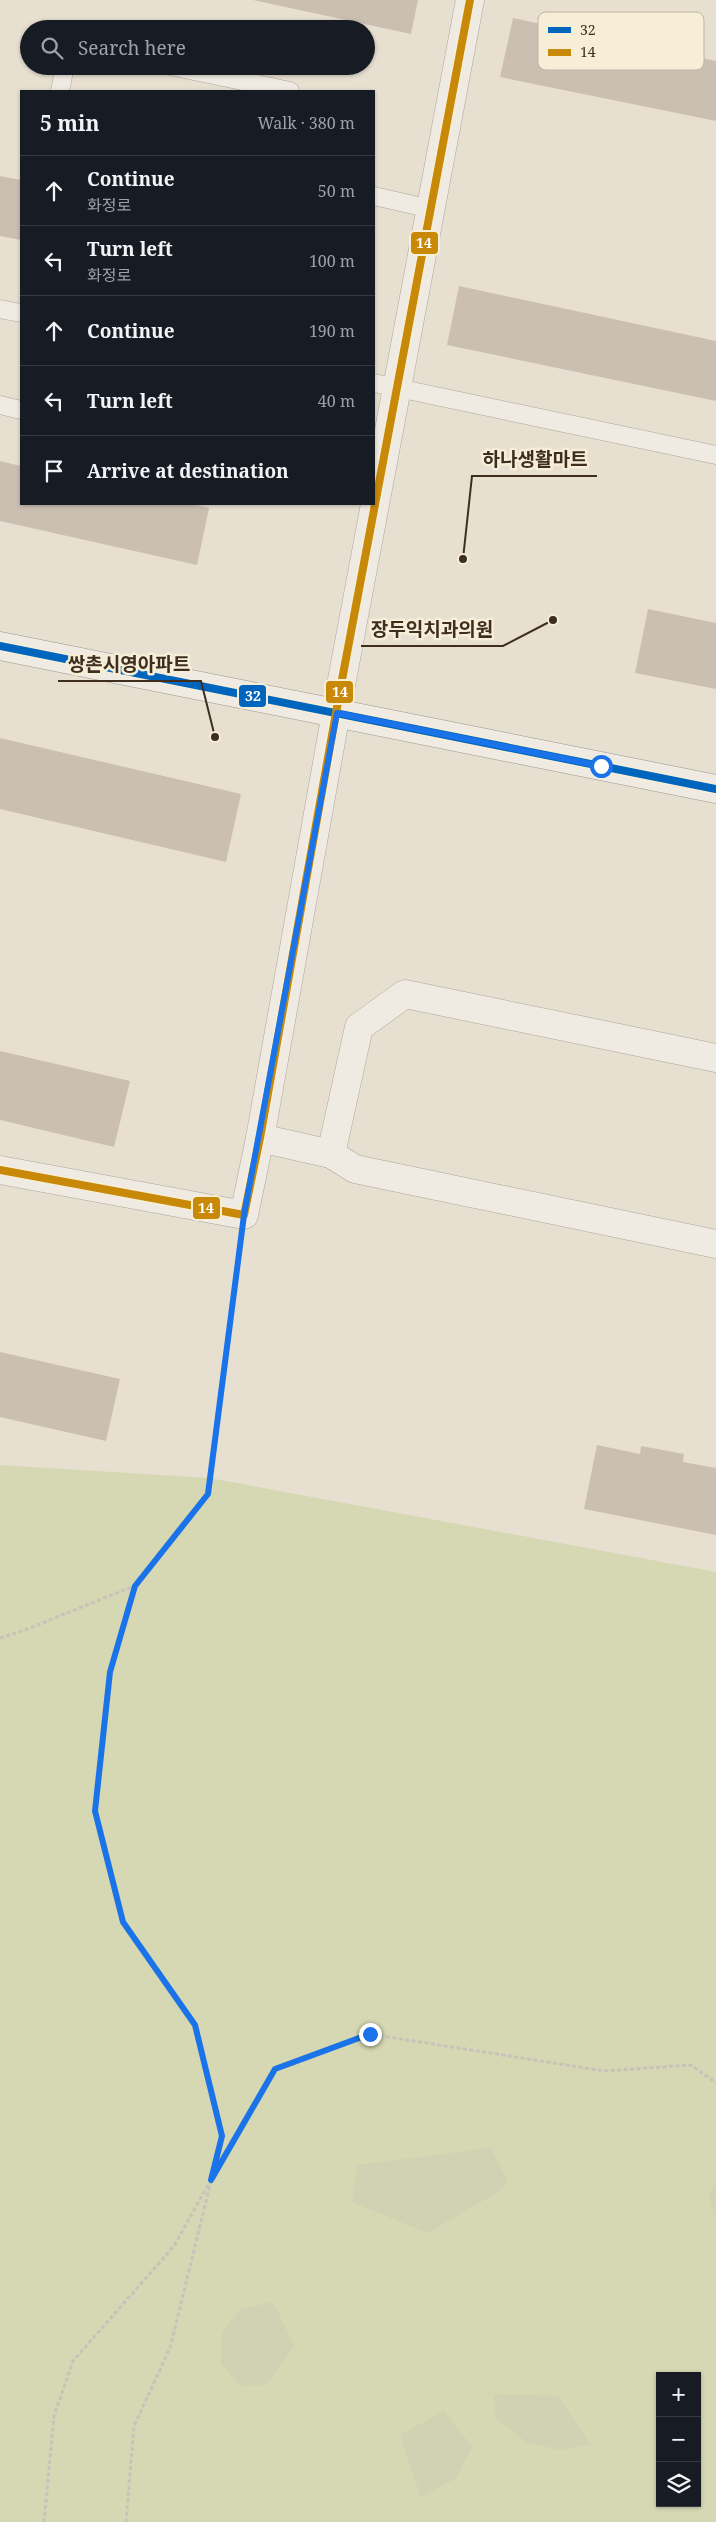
<!DOCTYPE html>
<meta charset="utf-8">
<style>
:root{--surface:#171b24;--page:#20242c;--text:#f1f3f6;--muted:#9ea1a6;--line:#363941}
body{margin:0;font-family:"Noto Serif","Noto Sans KR",serif;background:var(--page);color:var(--text)}
.controls{position:absolute;right:15px;bottom:15px;display:grid;overflow:hidden;border-radius:0px;box-shadow:0 1px 4px #0004}
.controls button{width:45px;height:45px;display:grid;place-items:center;padding:0;border:0;border-bottom:1px solid var(--line);background:var(--surface);color:var(--text);font:25px sans-serif}
.stop{position:absolute;width:15px;height:15px;margin:-11px;border:4px solid #1a73e8;border-radius:50%;background:#fff}
.stop.end{background:#1a73e8;border-color:#fff;box-shadow:0 1px 5px #0008}
.list{margin:0;padding:0;list-style:none}
h2{display:flex;justify-content:space-between;align-items:center;height:65px;margin:0;padding:0 20px;font-size:21px}
h2 small{font-size:16px;font-weight:400;color:var(--muted)}
.list li{display:grid;grid-template-columns:32px 1fr auto;gap:15px;align-items:center;box-sizing:border-box;height:70px;padding:0 20px;border-top:1px solid var(--line)}
.list b{display:block;font-size:19px;white-space:nowrap}
.list p{margin:0;font-size:16px;white-space:nowrap;color:var(--muted)}
.list em{font-size:16px;font-style:normal;color:var(--muted)}
.icon{flex:none;width:28px;height:28px;fill:none;stroke:currentColor;stroke-width:2;stroke-linecap:round;stroke-linejoin:round}
.map{position:relative;flex:none;width:716px;height:2522px;overflow:hidden}
.search{position:absolute;background:var(--surface);box-shadow:0 1px 4px #0004;left:20px;top:20px;width:355px;height:55px;display:flex;align-items:center;gap:12px;box-sizing:border-box;padding:0 18px;border-radius:28px;color:var(--muted);font-size:19px}
.panel{position:absolute;background:var(--surface);box-shadow:0 1px 4px #0004;left:20px;top:90px;width:355px;height:415px;border-radius:0px}
.map>svg:first-child{display:block}
.green{fill:#d6d7b3;fill-rule:evenodd}
.cemetery{fill:#d1d1b3}
.building{fill:#cbbfb2}
.lines{fill:none;stroke-linecap:round;stroke-linejoin:round}
.lane-casing{stroke:#ada599;stroke-width:19}
.street-casing{stroke:#ada599;stroke-width:29}
.secondary-casing{stroke:#9c958a;stroke-width:29}
.path{stroke:#c8c2b9;stroke-width:3;stroke-dasharray:4 2.5;stroke-linecap:butt}
.lane{stroke:#efebe3;stroke-width:18}
.street{stroke:#efebe3;stroke-width:28}
.secondary{stroke:#efebe3;stroke-width:28}
.bus-1-casing{stroke:#f7eed8;stroke-width:11}
.bus-2-casing{stroke:#f7eed8;stroke-width:11}
.bus-1{stroke:#0065bd;stroke-width:8}
.bus-2{stroke:#c88808;stroke-width:8}
.route{stroke:#1a73e8;stroke-width:6}
.key{fill:#f7eed8;stroke:#bfb4a1;stroke-width:1}
.key-label{font-size:14px;fill:#3d2e20}
.leader{fill:none;stroke:#3d2e20;stroke-width:2}
.callout-dot{fill:#3d2e20;stroke:#f7eed8;stroke-width:2}
.callout-label{font-size:19px;text-anchor:middle;font-weight:bold;fill:#3d2e20;stroke:#f7eed8;stroke-width:5;stroke-linejoin:round;paint-order:stroke}
.line-badge{stroke:#f7eed8;stroke-width:2}
.badge-label{font-size:14px;text-anchor:middle;font-weight:bold;fill:#fff}
</style>
<div class="map">
<svg width="716" height="2522" viewBox="0 0 716 2522">
<rect width="100%" height="100%" fill="#e7e0d1"/>
<path class="green" d="M0 1465 210 1478 716 1572V2522H0ZM660 2376H697V2503H660Z"/>
<g class="cemetery">
<polygon points="491,2148 507,2180 501,2190 428,2233 352,2202 357,2165"/>
<polygon points="716,2181 716,2219 709,2196"/>
<polygon points="273,2302 294,2346 267,2385 241,2386 221,2364 222,2332 241,2309"/>
<polygon points="493,2394 558,2396 591,2444 561,2450 528,2443 496,2418"/>
<polygon points="444,2411 472,2447 456,2478 421,2497 400,2435"/>
</g>
<g class="building">
<polygon points="253,0 418,0 411,34"/>
<polygon points="513,18 716,61 716,121 500,77"/>
<polygon points="0,176 21,180 21,240 0,236"/>
<polygon points="459,286 716,341 716,401 447,345"/>
<polygon points="0,461 21,466 21,504 192,504 209,508 197,565 0,521"/>
<polygon points="648,609 716,623 716,689 635,673"/>
<polygon points="0,738 241,794 226,862 0,809"/>
<polygon points="0,1051 130,1081 114,1147 0,1120"/>
<polygon points="0,1352 120,1379 106,1441 0,1417"/>
<polygon points="597,1445 640,1454 641,1446 684,1454 683,1462 716,1468 716,1535 584,1509"/>
</g>
<g class="lines">
<g class="lane-casing">
<g id="lane">
<polyline points="170,66 290,91"/>
<polyline points="60,91 65,66"/>
<polyline points="374,196 431,209"/>
<polyline points="0,309 21,313"/>
<polyline points="374,383 716,455"/>
<polyline points="0,405 21,410"/>
</g>
</g>
<g class="street-casing">
<g id="street">
<polyline points="260,1138 331,1154 355,1169 716,1244"/>
<polyline points="331,1154 359,1027 405,994 716,1058"/>
<polyline points="0,1170 244,1215 260,1138 341,685 470,0"/>
</g>
</g>
<g class="secondary-casing">
<polyline id="secondary" points="0,646 716,789"/>
</g>
<g class="path">
<polyline points="0,1638 25,1630 134,1586"/>
<polyline points="214,2176 275,2069 370,2034 604,2071 691,2065 716,2083"/>
<polyline points="44,2522 54,2416 73,2361 174,2246 209,2183"/>
<polyline points="126,2522 134,2426 170,2348 222,2136 195,2025 123,1922 95,1811 110,1672 135,1586 208,1493 240,1246"/>
</g>
<use href="#lane" class="lane"/>
<use href="#street" class="street"/>
<use href="#secondary" class="secondary"/>
<g class="bus-1-casing">
<polyline id="bus-1" points="0,646 716,789"/>
</g>
<g class="bus-2-casing">
<polyline id="bus-2" points="0,1170 244,1215 260,1138 341,685 470,0"/>
</g>
<use href="#bus-1" class="bus-1"/>
<use href="#bus-2" class="bus-2"/>
</g>
<g class="lines">
<polyline class="route" points="370,2034 275,2069 211,2180 222,2136 195,2025 123,1922 95,1811 110,1672 135,1586 208,1494 244,1215 337,713 601,766"/>
</g>
<rect x="538" y="12" width="166" height="58" rx="8" class="key"/>
<rect x="548" y="27" width="23" height="6" fill="#0065bd"/>
<rect x="548" y="49" width="23" height="7" fill="#c88808"/>
<g class="key-label">
<text x="580" y="35">32</text>
<text x="580" y="57">14</text>
</g>
<path class="leader" d="M463 559L472 476H597M553 620L503 646H361M215 737L201 681H58"/>
<g class="callout-dot">
<circle cx="463" cy="559" r="5"/>
<circle cx="553" cy="620" r="5"/>
<circle cx="215" cy="737" r="5"/>
</g>
<g class="callout-label">
<text x="535" y="466">하나생활마트</text>
<text x="432" y="636">장두익치과의원</text>
<text x="129" y="671">쌍촌시영아파트</text>
</g>
<g class="line-badge">
<rect x="410" y="231" width="29" height="24" rx="5" fill="#c88808"/>
<rect x="325" y="680" width="29" height="24" rx="5" fill="#c88808"/>
<rect x="238" y="684" width="29" height="24" rx="5" fill="#0065bd"/>
<rect x="192" y="1196" width="29" height="24" rx="5" fill="#c88808"/>
</g>
<g class="badge-label">
<text x="424" y="248">14</text>
<text x="340" y="697">14</text>
<text x="253" y="701">32</text>
<text x="206" y="1213">14</text>
</g>
</svg>
<div class="controls">
<button>+</button>
<button>−</button>
<button><svg class="icon" aria-label="layers" viewBox="0 0 24 24"><path d="M12 4l9 5-9 5-9-5zM3 14l9 5 9-5"/></svg></button>
</div>
<div class="stop" style="left:601px;top:766px"></div>
<div class="stop end" style="left:370px;top:2034px"></div>
<div class="search"><svg class="icon" aria-label="search" viewBox="0 0 24 24"><circle cx="10" cy="10" r="6"/><path d="M15 15l6 6"/></svg>Search here</div>
<section class="panel">
<h2>5 min<small>Walk · 380 m</small></h2>
<ul class="list">
<li><svg class="icon" aria-label="ahead" viewBox="0 0 24 24"><path d="M12 20V5M6 11l6-6 6 6"/></svg><div><b>Continue</b><p>화정로</p></div><em>50 m</em></li>
<li><svg class="icon" aria-label="left" viewBox="0 0 24 24"><path d="M17 20v-9H6M10 6l-5 5 5 5"/></svg><div><b>Turn left</b><p>화정로</p></div><em>100 m</em></li>
<li><svg class="icon" aria-label="ahead" viewBox="0 0 24 24"><path d="M12 20V5M6 11l6-6 6 6"/></svg><div><b>Continue</b></div><em>190 m</em></li>
<li><svg class="icon" aria-label="left" viewBox="0 0 24 24"><path d="M17 20v-9H6M10 6l-5 5 5 5"/></svg><div><b>Turn left</b></div><em>40 m</em></li>
<li><svg class="icon" aria-label="arrive" viewBox="0 0 24 24"><path d="M6 21V4h12l-3 4 3 4H6"/></svg><div><b>Arrive at destination</b></div></li>
</ul>
</section>
</div>
